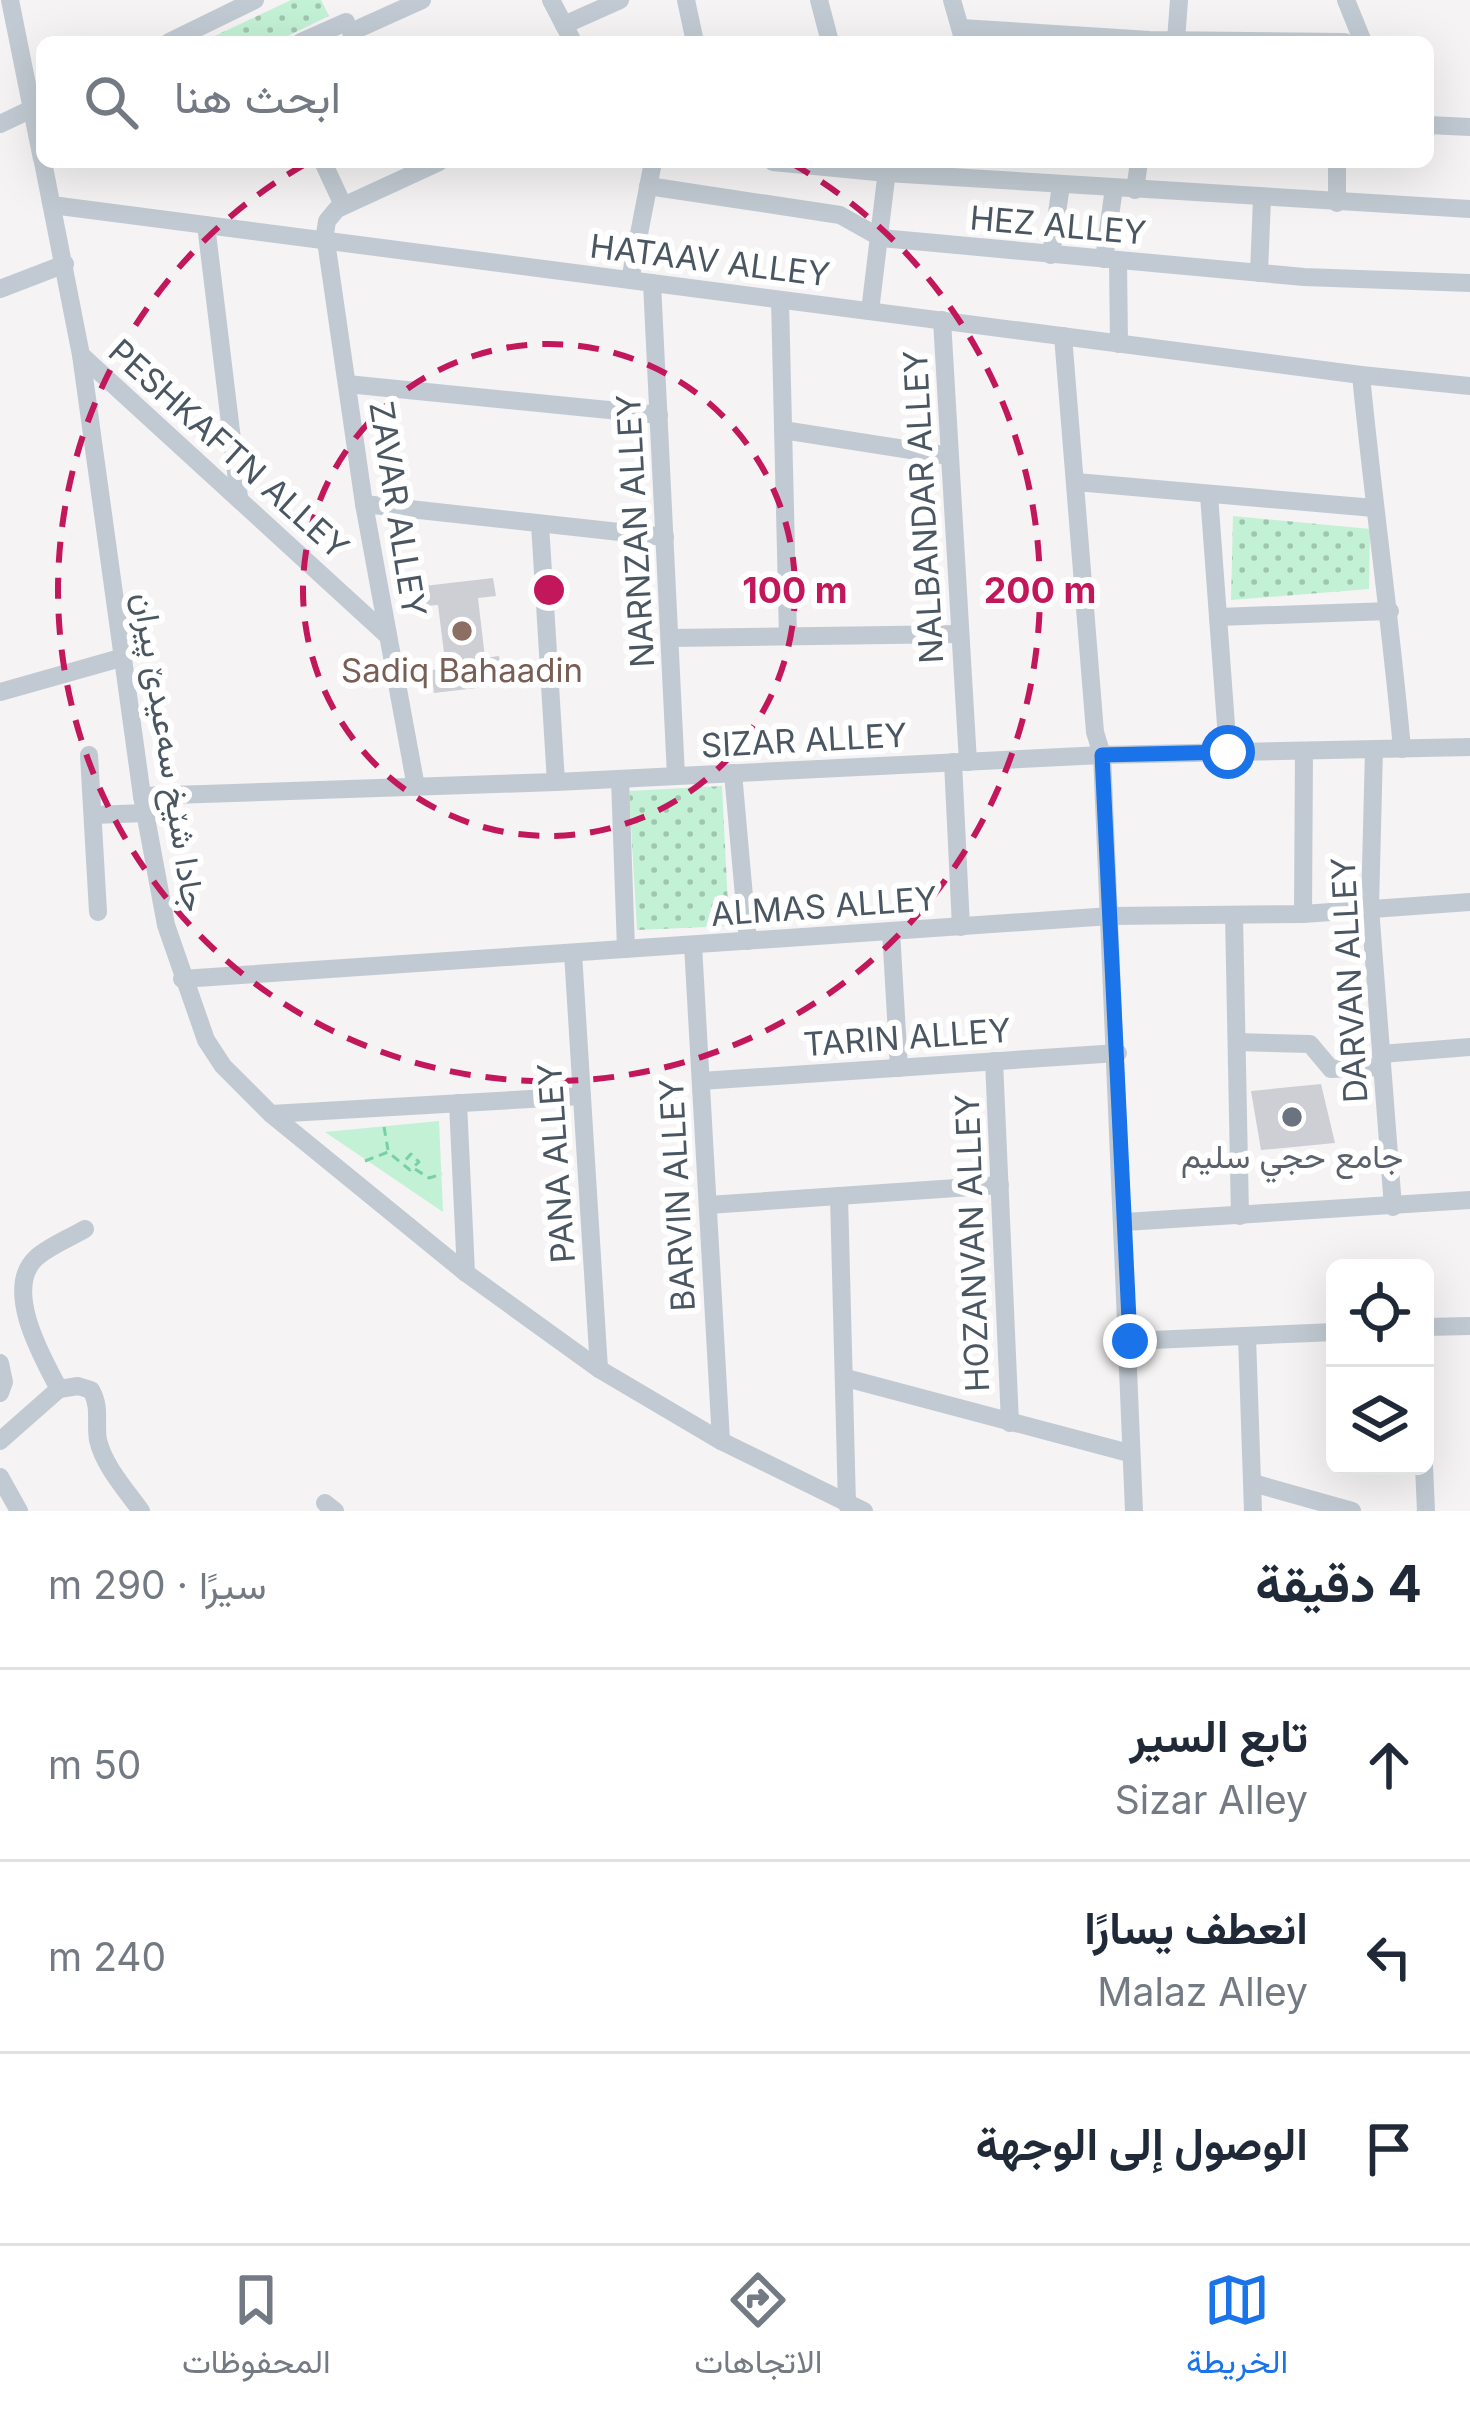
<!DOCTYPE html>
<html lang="ar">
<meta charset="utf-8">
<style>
:root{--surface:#fff;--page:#f2f2f3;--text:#1f2937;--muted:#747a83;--line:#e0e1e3;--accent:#1a73e8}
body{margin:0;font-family:Inter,Vazirmatn,sans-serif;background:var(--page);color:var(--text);direction:rtl}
.controls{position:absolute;right:36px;bottom:36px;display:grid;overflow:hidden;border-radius:18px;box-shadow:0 12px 48px #0002}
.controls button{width:108px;height:108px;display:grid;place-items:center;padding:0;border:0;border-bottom:3px solid var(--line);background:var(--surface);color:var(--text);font:60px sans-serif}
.stop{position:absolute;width:36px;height:36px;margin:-27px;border:9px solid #1a73e8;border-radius:50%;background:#fff}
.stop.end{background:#1a73e8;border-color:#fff;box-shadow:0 3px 12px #0008}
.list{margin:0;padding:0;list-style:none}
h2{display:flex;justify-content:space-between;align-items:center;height:156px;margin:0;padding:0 48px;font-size:51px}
h2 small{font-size:39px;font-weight:400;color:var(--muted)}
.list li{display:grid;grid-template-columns:78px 1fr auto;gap:36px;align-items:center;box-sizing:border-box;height:192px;padding:0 48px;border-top:3px solid var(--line)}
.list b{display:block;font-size:45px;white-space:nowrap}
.list p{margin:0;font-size:39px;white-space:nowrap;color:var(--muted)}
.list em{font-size:39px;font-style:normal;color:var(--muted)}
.icon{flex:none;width:66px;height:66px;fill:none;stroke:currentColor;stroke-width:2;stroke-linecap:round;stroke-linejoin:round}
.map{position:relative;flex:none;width:1470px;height:1511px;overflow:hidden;direction:ltr}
.search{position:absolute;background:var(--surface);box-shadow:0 12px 48px #0002;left:36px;right:36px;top:36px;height:132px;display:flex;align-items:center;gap:30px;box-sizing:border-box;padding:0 42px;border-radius:18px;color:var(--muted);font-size:45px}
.sheet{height:732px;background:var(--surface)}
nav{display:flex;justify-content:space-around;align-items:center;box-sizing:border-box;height:168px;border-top:3px solid var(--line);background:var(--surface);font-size:33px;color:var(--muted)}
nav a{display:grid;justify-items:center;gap:6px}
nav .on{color:var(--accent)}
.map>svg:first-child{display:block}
.green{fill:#c3f1d5}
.park{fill:url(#park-dots)}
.building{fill:#cdcfd5}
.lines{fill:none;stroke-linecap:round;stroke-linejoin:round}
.path{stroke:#7ad0a6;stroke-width:3;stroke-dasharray:9 6;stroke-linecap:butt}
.minor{stroke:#c1cad2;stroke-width:18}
.route{stroke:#1a73e8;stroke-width:15}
.ring{fill:none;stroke:#c2185b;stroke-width:6;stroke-dasharray:21 15}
.education-dot{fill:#8d6e63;stroke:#fff;stroke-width:4.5}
.worship-dot{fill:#6b7280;stroke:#fff;stroke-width:4.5}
.labels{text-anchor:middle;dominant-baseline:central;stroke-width:12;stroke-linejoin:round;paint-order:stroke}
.street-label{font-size:33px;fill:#4a5661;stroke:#fff}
.education-label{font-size:33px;fill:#785e54;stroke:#fff}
.worship-label{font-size:33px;fill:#5b616d;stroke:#fff}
.centre{fill:#c2185b;stroke:#fff;stroke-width:6}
.ring-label{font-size:36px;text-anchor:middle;font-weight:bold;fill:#c2185b;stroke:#fff;stroke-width:12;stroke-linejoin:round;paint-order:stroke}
</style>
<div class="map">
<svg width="1470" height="1511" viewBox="0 0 1470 1511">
<defs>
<pattern id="park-dots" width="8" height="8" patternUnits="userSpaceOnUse" patternTransform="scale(3)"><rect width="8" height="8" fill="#c3f1d5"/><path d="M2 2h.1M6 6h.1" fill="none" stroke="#a0c6b0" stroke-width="1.8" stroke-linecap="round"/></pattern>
</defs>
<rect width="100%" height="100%" fill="#f5f3f3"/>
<polygon class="green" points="439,1121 443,1212 325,1132"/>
<g class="park">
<polygon points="291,0 321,0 329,16 275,42 202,42"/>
<polygon points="1233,516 1370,529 1369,589 1231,600"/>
<polygon points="722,786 729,926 637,930 629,791"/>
</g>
<g class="building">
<polygon points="493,578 496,596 478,598 485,658 499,656 502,685 434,693 431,670 446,669 438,605 426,606 424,586"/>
<polygon points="1321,1084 1335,1143 1261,1150 1251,1091"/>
</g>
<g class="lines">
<g class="path">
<polyline points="384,1127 388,1150"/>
<polyline points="365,1161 388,1152 410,1170 419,1162 411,1154 403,1163"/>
<polyline points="415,1169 429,1178 442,1174"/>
</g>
<g class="minor">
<polyline points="10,0 42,159"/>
<polyline points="551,0 573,42"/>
<polyline points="686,0 695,42"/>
<polyline points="819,0 830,42"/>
<polyline points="952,0 964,42"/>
<polyline points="1346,0 1363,42"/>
<polyline points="564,25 620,0"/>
<polyline points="961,28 1150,40 1345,42"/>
<polyline points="351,32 422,0"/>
<polyline points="1176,40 1179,0"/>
<polyline points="169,42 255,0"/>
<polyline points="301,42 346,22"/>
<polyline points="0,124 38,106"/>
<polyline points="1428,125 1470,127"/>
<polyline points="43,162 81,355 142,796 166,925 206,1040 223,1066 271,1114 466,1273 599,1369 721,1441 864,1511"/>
<polyline points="323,162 343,205"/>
<polyline points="773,162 887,173 1470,209"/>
<polyline points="1337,162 1337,203"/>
<polyline points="648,186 840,215 881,238 1304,277 1470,283"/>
<polyline points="1135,190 1139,162"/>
<polyline points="52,205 1361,375 1470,386"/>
<polyline points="206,225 239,497"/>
<polyline points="1051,255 1061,185"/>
<polyline points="1104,259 1114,188"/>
<polyline points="1118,261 1119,344"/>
<polyline points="1259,273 1262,198"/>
<polyline points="630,280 653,162"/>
<polyline points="652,283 676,776"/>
<polyline points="0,289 65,264"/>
<polyline points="780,300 788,636"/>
<polyline points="870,311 888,162"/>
<polyline points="942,320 968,762"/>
<polyline points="1063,336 1095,732 1102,755 1134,1511"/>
<polyline points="81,355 387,635"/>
<path d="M1361 375C1373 500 1391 624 1402 749"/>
<polyline points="347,384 659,415"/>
<polyline points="783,430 949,456"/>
<polyline points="1076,482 1374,508"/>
<polyline points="1209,495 1228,752"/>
<polyline points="364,504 665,537"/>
<polyline points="540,524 556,782"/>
<polyline points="1218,617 1390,611"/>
<polyline points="670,638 960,634"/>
<polyline points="0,692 124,657"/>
<polyline points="1374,749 1370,908 1393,1207"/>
<polyline points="89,755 98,912"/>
<polyline points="953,762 961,927"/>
<polyline points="733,773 748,941"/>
<polyline points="620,779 626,949"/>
<polyline points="416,787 364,504 325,234 327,221 337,209 439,162"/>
<polyline points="142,796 556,782 1102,755 1470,747"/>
<polyline points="93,815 145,813"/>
<polyline points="1303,914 1304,751"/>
<polyline points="1234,915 1240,1216"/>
<polyline points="891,931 899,1068"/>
<polyline points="693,945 721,1441"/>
<polyline points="573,953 599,1369"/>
<polyline points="182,979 1111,916 1303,914 1470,902"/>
<polyline points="1237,1042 1310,1044 1331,1069 1382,1067"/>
<polyline points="1381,1054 1470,1047"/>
<polyline points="994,1061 1010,1423"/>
<polyline points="701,1081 1118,1053"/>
<polyline points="458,1103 466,1273"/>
<polyline points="271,1114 582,1096"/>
<polyline points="839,1196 847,1505"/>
<polyline points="708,1205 1000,1185"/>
<polyline points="1125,1222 1470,1200"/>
<polyline points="1425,1327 1470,1326"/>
<polyline points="1247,1337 1253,1511"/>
<polyline points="1129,1341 1335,1332"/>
<polyline points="0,1363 4,1382 0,1393"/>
<polyline points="846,1378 1129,1453"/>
<path d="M59 1389 78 1386 91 1390C101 1407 95 1422 98 1440 104 1466 126 1490 141 1511"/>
<path d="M0 1441 59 1389C42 1357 3 1289 36 1258 49 1246 70 1238 85 1229"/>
<polyline points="1424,1466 1426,1511"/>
<polyline points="0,1477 19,1511"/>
<polyline points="1253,1483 1352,1511"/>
<polyline points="325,1503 335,1511"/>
</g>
</g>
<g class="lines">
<polyline class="route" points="1130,1341 1102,755 1228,752"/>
</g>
<g class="ring">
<circle cx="549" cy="590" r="246"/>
<path d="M791 163A491 491 0 1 1 307 163"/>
</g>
<circle class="education-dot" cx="462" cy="631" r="12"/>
<circle class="worship-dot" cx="1292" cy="1117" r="12"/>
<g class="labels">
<g class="street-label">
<text transform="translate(1058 225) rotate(5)">HEZ ALLEY</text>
<text transform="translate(710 260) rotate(7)">HATAAV ALLEY</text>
<text transform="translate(229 449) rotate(42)">PESHKAFTN ALLEY</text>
<text transform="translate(923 507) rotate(-93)">NALBANDAR ALLEY</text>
<text transform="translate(398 509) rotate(81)">ZAVAR ALLEY</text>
<text transform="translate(635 531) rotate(-93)">NARNZAN ALLEY</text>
<text transform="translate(804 740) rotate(-3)">SIZAR ALLEY</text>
<text transform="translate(170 752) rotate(81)">جادا شێخ سەعیدێ پیران</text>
<text transform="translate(824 906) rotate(-4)">ALMAS ALLEY</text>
<text transform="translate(1349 980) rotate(-93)">DARVAN ALLEY</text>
<text transform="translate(907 1037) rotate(-4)">TARIN ALLEY</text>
<text transform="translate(556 1163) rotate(-94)">PANA ALLEY</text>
<text transform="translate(677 1195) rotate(-93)">BARVIN ALLEY</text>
<text transform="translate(972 1243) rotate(-92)">HOZANVAN ALLEY</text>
</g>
<g class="education-label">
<text x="462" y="670">Sadiq Bahaadin</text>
</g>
<g class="worship-label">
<text x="1292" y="1156">جامع حجي سليم</text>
</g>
</g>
<circle cx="549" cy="590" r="18" class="centre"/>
<g class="ring-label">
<text x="795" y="603">100 m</text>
<text x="1040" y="603">200 m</text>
</g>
</svg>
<div class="controls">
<button><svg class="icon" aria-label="locate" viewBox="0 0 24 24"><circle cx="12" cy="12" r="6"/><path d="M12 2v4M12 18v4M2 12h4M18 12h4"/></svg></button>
<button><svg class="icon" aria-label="layers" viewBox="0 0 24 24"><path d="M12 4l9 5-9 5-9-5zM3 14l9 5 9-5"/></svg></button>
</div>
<div class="stop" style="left:1228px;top:752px"></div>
<div class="stop end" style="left:1130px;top:1341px"></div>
<div class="search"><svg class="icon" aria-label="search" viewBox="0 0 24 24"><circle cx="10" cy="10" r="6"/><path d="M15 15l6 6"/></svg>ابحث هنا</div>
</div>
<section class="sheet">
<h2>4 دقيقة<small>سيرًا · 290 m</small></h2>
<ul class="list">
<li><svg class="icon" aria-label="ahead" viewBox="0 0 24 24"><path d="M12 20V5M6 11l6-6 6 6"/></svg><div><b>تابع السير</b><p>Sizar Alley</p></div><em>50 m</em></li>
<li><svg class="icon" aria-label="left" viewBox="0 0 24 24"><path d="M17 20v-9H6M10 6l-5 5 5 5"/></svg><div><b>انعطف يسارًا</b><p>Malaz Alley</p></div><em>240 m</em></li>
<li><svg class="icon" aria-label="arrive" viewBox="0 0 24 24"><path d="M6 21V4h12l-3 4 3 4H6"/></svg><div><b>الوصول إلى الوجهة</b></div></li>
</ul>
</section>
<nav>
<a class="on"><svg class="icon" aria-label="map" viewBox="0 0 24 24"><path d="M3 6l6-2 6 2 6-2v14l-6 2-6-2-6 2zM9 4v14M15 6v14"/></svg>الخريطة</a>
<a><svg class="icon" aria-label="directions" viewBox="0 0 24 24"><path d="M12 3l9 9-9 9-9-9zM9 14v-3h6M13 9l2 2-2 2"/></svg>الاتجاهات</a>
<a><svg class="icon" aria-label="saved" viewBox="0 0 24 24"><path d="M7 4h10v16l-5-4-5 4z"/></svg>المحفوظات</a>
</nav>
